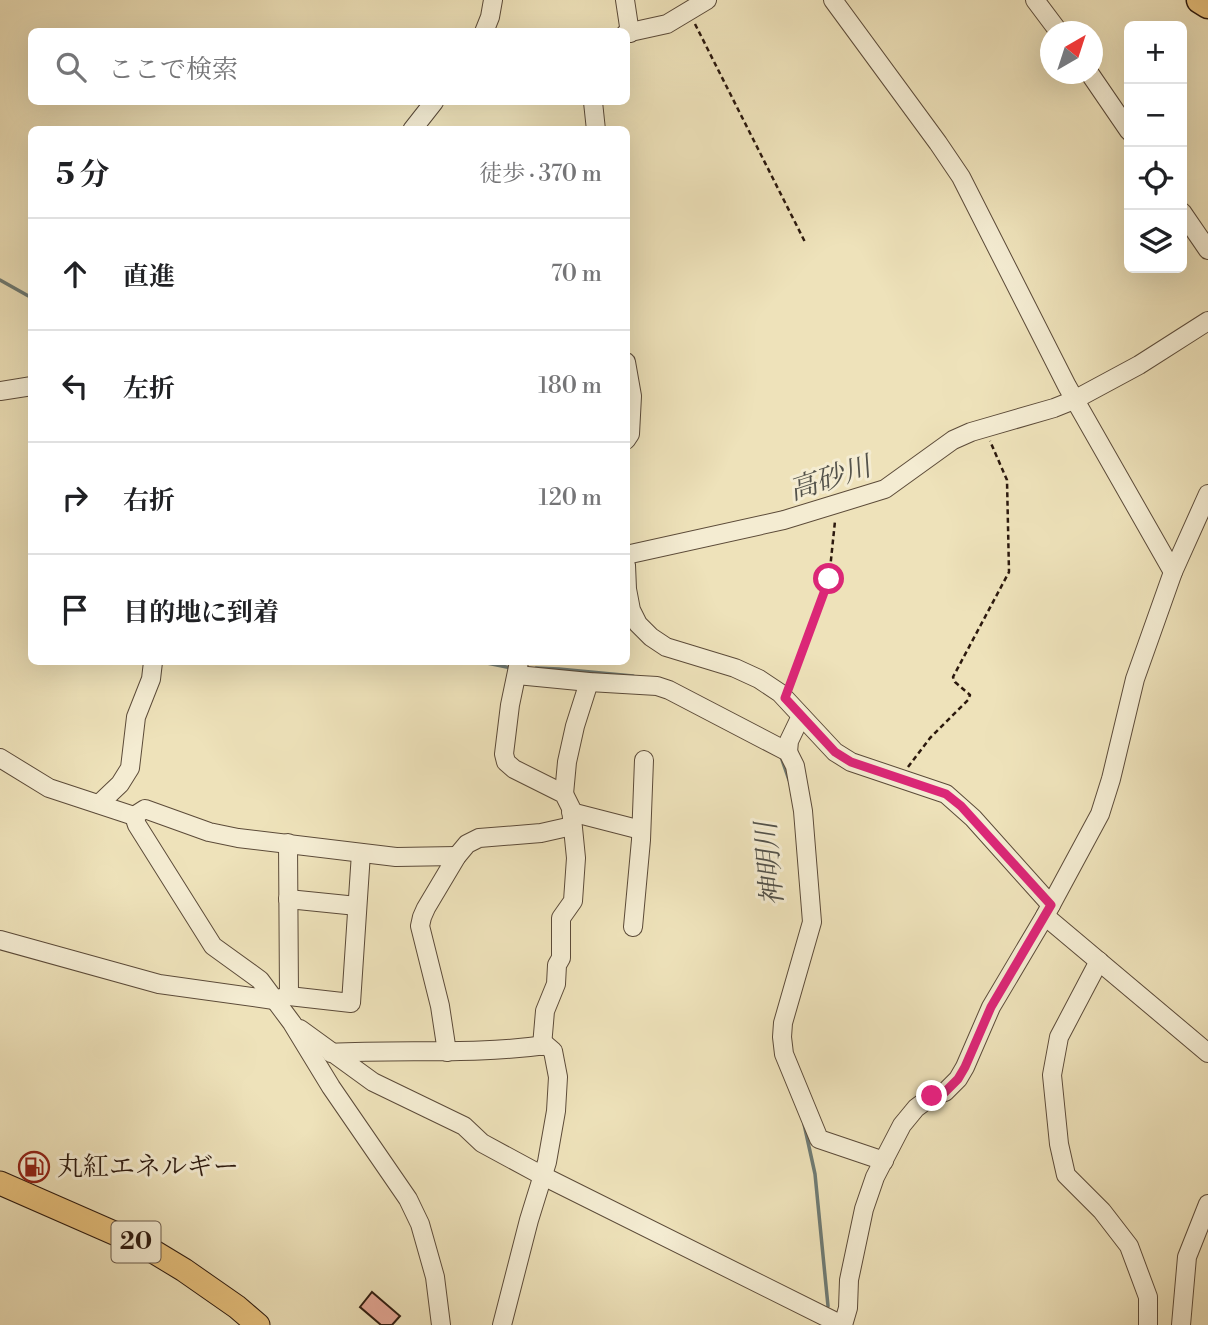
<!DOCTYPE html>
<html lang="ja">
<meta charset="utf-8">
<style>
:root{--surface:#fff;--page:#f6f6f6;--text:#202124;--muted:#757577;--line:#e0e0e0}
body{margin:0;font-family:"Libre Bodoni","Noto Serif JP",serif;background:var(--page);color:var(--text)}
.controls{position:absolute;right:21px;top:21px;display:grid;overflow:hidden;border-radius:10px;box-shadow:0 7px 28px #0002}
.controls button{width:63px;height:63px;display:grid;place-items:center;padding:0;border:0;border-bottom:2px solid var(--line);background:var(--surface);color:var(--text);font:35px sans-serif}
.compass{position:absolute;left:1040px;top:21px;width:63px;height:63px;border-radius:50%;background:var(--surface);box-shadow:0 7px 28px #0002;rotate:39deg}
.stop{position:absolute;width:21px;height:21px;margin:-16px;border:5px solid #db2777;border-radius:50%;background:#fff}
.stop.end{background:#db2777;border-color:#fff;box-shadow:0 2px 7px #0008}
.list{margin:0;padding:0;list-style:none}
h2{display:flex;justify-content:space-between;align-items:center;height:91px;margin:0;padding:0 28px;font-size:30px}
h2 small{font-size:23px;font-weight:400;color:var(--muted)}
.list li{display:grid;grid-template-columns:46px 1fr auto;gap:21px;align-items:center;box-sizing:border-box;height:112px;padding:0 28px;border-top:2px solid var(--line)}
.list b{display:block;font-size:26px;white-space:nowrap}
.list em{font-size:23px;font-style:normal;color:var(--muted)}
.icon{flex:none;width:38px;height:38px;fill:none;stroke:currentColor;stroke-width:2;stroke-linecap:round;stroke-linejoin:round}
.map{position:relative;flex:none;width:1208px;height:1325px;overflow:hidden}
.search{position:absolute;background:var(--surface);box-shadow:0 7px 28px #0002;left:28px;top:28px;width:602px;height:77px;display:flex;align-items:center;gap:18px;box-sizing:border-box;padding:0 24px;border-radius:10px;color:var(--muted);font-size:26px}
.panel{position:absolute;background:var(--surface);box-shadow:0 7px 28px #0002;left:28px;top:126px;width:602px;height:539px;border-radius:10px}
.map>svg:first-child{display:block}
.lines{fill:none;stroke-linecap:round;stroke-linejoin:round}
.stream{stroke:#6f7b74;stroke-width:3.5}
.building{fill:#e6a897;stroke:#2c190e;stroke-width:2}
.minor-casing{stroke:#5c4b39;stroke-width:20}
.major-casing{stroke:#2c190e;stroke-width:25}
.highway-casing{stroke:#2c190e;stroke-width:29}
.path{stroke:#2c190e;stroke-width:2.5;stroke-dasharray:5 3.5;stroke-linecap:butt}
.minor{stroke:#f4ecd2;stroke-width:18}
.major{stroke:#e7c17d;stroke-width:23}
.highway{stroke:#e7c17d;stroke-width:26}
.route{stroke:#db2777;stroke-width:9}
.labels{text-anchor:middle;dominant-baseline:central;stroke-width:6;stroke-linejoin:round;paint-order:stroke}
.shield{fill:#f4ecd2;stroke:#685849;stroke-width:2}
.shield-label{font-size:24px;font-weight:bold;fill:#2c190e}
.poi-label{font-size:26px;fill:#2c190e;stroke:#f4ecd2;text-anchor:start}
.water-label{font-size:28px;font-style:italic;fill:#53524a;stroke:#f4ecd2}
</style>
<div class="map">
<svg width="1208" height="1325" viewBox="0 0 1208 1325">
<rect width="100%" height="100%" fill="#eee2ba"/>
<filter id="stains"><feTurbulence type="fractalNoise" baseFrequency=".00286" numOctaves="4"/><feColorMatrix values="0 0 0 0 .2 0 0 0 0 .09 0 0 0 0 .02 0 0 0 .5 -.17"/></filter>
<radialGradient id="worn" r=".72"><stop offset=".6" stop-color="#630" stop-opacity="0"/><stop offset="1" stop-color="#630" stop-opacity=".3"/></radialGradient>
<g class="lines">
<g class="stream">
<polyline points="0,280 32,298"/>
<polyline points="482,662 511,668"/>
<polyline points="536,668 559,669 633,676"/>
<polyline points="780,754 789,780"/>
<polyline points="804,1124 815,1174 828,1306"/>
</g>
</g>
<polygon class="building" points="372,1292 400,1316 392,1325 381,1325 360,1307"/>
<g class="lines">
<g class="minor-casing">
<g id="minor">
<polyline points="625,0 630,33"/>
<polyline points="833,0 938,143 961,177 1067,386 1173,572"/>
<polyline points="1035,0 1059,32"/>
<polyline points="484,32 490,17 493,0"/>
<polyline points="626,33 667,24 707,0"/>
<polyline points="1090,74 1129,131"/>
<polyline points="593,102 596,130"/>
<polyline points="412,130 434,102"/>
<polyline points="1182,212 1208,250"/>
<polyline points="626,362 632,396 630,434 626,440"/>
<polyline points="0,391 32,386"/>
<polyline points="626,555 784,520 885,489 953,440 971,432 1054,408 1074,400 1139,365 1208,321"/>
<polyline points="626,565 627,589 631,610 638,624 651,637 666,647 735,668 759,679 780,693 835,752 851,762 946,794 973,818 1051,905"/>
<polyline points="519,662 510,705 504,754 506,762 514,769 564,794 571,808 576,858 573,901 561,918 561,958 557,965 556,984 545,1011 542,1046"/>
<polyline points="517,675 589,682 657,686 669,690 788,752 795,766 803,811 812,922 783,1023 782,1037 784,1054 819,1139 884,1161"/>
<polyline points="788,752 789,741 801,716"/>
<polyline points="0,758 49,788 134,816 137,825 213,946 260,980 292,1023 331,1087 408,1199 420,1224 435,1277 441,1325"/>
<polyline points="564,794 567,762 575,726 589,682"/>
<polyline points="99,804 120,784 130,768 136,717 151,679 153,662"/>
<polyline points="571,812 641,830"/>
<polyline points="134,816 145,809 209,832 238,838 396,857 457,856"/>
<polyline points="288,843 289,996"/>
<polyline points="288,899 357,906"/>
<polyline points="1045,916 1208,1053"/>
<polyline points="633,927 641,840 644,760"/>
<polyline points="0,940 159,984 274,1000 289,996 351,1003 361,853"/>
<polyline points="1099,961 1059,1037 1052,1075 1059,1144 1066,1175 1102,1211 1129,1246 1148,1297 1148,1325"/>
<polyline points="300,1029 373,1082 464,1126 482,1143 543,1176 842,1325"/>
<polyline points="447,1052 440,1006 420,926 422,917 426,908 457,856 467,844 479,838 541,833 572,826"/>
<path d="M331 1053C403 1049 474 1055 546 1045L553 1051 558 1077 556 1111 547 1162 529 1220 502 1325"/>
<polyline points="843,1325 848,1308 849,1280 864,1209 875,1177 902,1125 916,1108 932,1096 945,1092 958,1079 965,1067 991,1007 1045,916 1100,814 1111,779 1135,679 1173,572 1208,494"/>
<polyline points="1181,1325 1187,1257 1208,1204"/>
</g>
</g>
<g class="major-casing">
<polyline id="major" points="0,1183 146,1247 184,1270 237,1307 258,1325"/>
</g>
<g class="highway-casing">
<polyline id="highway" points="1200,0 1208,5"/>
</g>
<g class="path">
<polyline points="695,24 806,244"/>
<polyline points="791,682 829,579 835,521"/>
<polyline points="908,767 930,738 968,700 970,695 955,682 953,677 1009,572 1007,480 990,441"/>
</g>
<use href="#minor" class="minor"/>
<use href="#major" class="major"/>
<use href="#highway" class="highway"/>
</g>
<g class="lines">
<polyline class="route" points="829,579 785,698 835,752 851,762 946,794 961,806 1051,905 991,1007 965,1067 958,1079 945,1092 932,1096"/>
</g>
<defs>
<g id="fuel-ring" transform="scale(1.575)"><circle r="9.5" fill="#f4ecd2" stroke="#8f2418" stroke-width="1.5"/><path d="M-5.5-6h7V0h2V4h1.3V-2.5L3-4.5l.8-.8L6-3V5H2.5V1h-1V6h-7ZM-4.2-4.7v3.2H.2V-4.7Z" fill="#8f2418"/></g>
</defs>
<g fill-rule="evenodd">
<use href="#fuel-ring" x="34" y="1167"/>
</g>
<g class="labels">
<rect class="shield" x="111.5" y="1221.5" width="49" height="41" rx="5"/>
<g class="shield-label">
<text x="136" y="1242">20</text>
</g>
<g class="poi-label">
<text x="57" y="1167">丸紅エネルギー</text>
</g>
<g class="water-label">
<text transform="translate(830 479) rotate(-18)">高砂川</text>
<text transform="translate(770 864) rotate(-95)">神明川</text>
</g>
</g>
<rect width="100%" height="100%" filter="url(#stains)"/>
<rect width="100%" height="100%" fill="url(#worn)"/>
</svg>
<div class="controls">
<button>+</button>
<button>−</button>
<button><svg class="icon" aria-label="locate" viewBox="0 0 24 24"><circle cx="12" cy="12" r="6"/><path d="M12 2v4M12 18v4M2 12h4M18 12h4"/></svg></button>
<button><svg class="icon" aria-label="layers" viewBox="0 0 24 24"><path d="M12 4l9 5-9 5-9-5zM3 14l9 5 9-5"/></svg></button>
</div>
<svg class="compass" viewBox="-18 -18 36 36"><path d="M0-13l5 13h-10z" fill="#e53935"/><path d="M0 13l5-13h-10z" fill="#757577"/></svg>
<div class="stop" style="left:829px;top:579px"></div>
<div class="stop end" style="left:932px;top:1096px"></div>
<div class="search"><svg class="icon" aria-label="search" viewBox="0 0 24 24"><circle cx="10" cy="10" r="6"/><path d="M15 15l6 6"/></svg>ここで検索</div>
<section class="panel">
<h2>5 分<small>徒歩 · 370 m</small></h2>
<ul class="list">
<li><svg class="icon" aria-label="ahead" viewBox="0 0 24 24"><path d="M12 20V5M6 11l6-6 6 6"/></svg><div><b>直進</b></div><em>70 m</em></li>
<li><svg class="icon" aria-label="left" viewBox="0 0 24 24"><path d="M17 20v-9H6M10 6l-5 5 5 5"/></svg><div><b>左折</b></div><em>180 m</em></li>
<li><svg class="icon" aria-label="right" viewBox="0 0 24 24"><path d="M7 20v-9h11M14 6l5 5-5 5"/></svg><div><b>右折</b></div><em>120 m</em></li>
<li><svg class="icon" aria-label="arrive" viewBox="0 0 24 24"><path d="M6 21V4h12l-3 4 3 4H6"/></svg><div><b>目的地に到着</b></div></li>
</ul>
</section>
</div>
